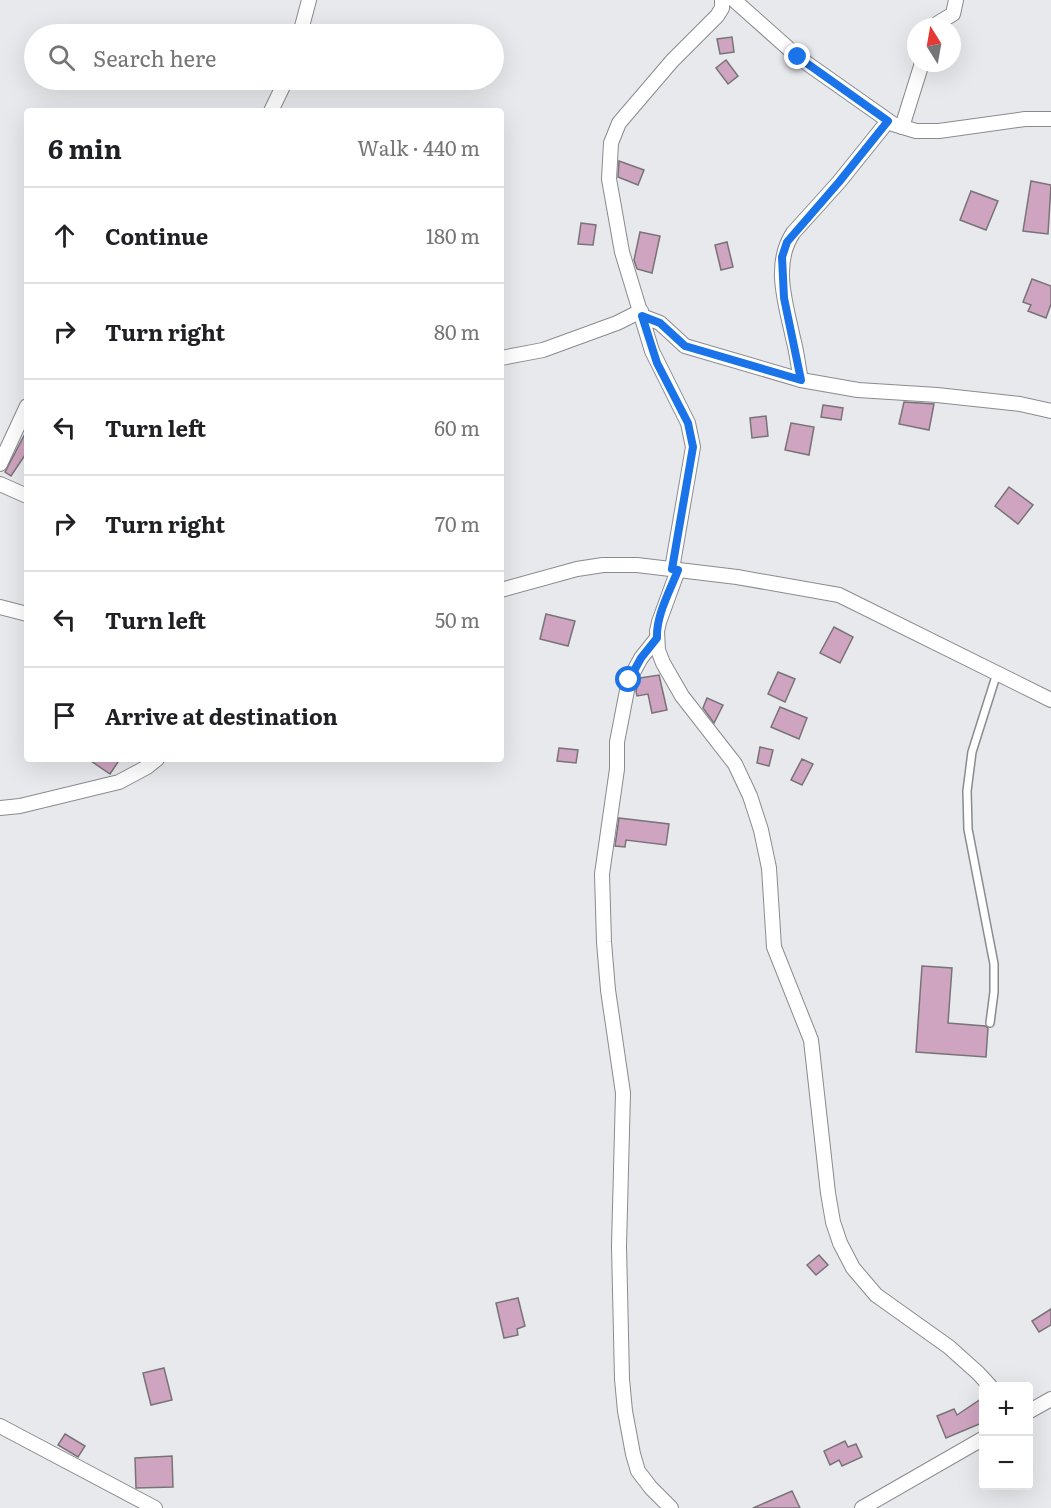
<!DOCTYPE html>
<meta charset="utf-8">
<style>
:root{--surface:#fff;--page:#f2f2f2;--text:#202124;--muted:#757577;--line:#e0e0e0}
body{margin:0;font-family:Literata,serif;background:var(--page);color:var(--text)}
.controls{position:absolute;right:18px;bottom:18px;display:grid;overflow:hidden;border-radius:6px;box-shadow:0 6px 24px #0002}
.controls button{width:54px;height:54px;display:grid;place-items:center;padding:0;border:0;border-bottom:2px solid var(--line);background:var(--surface);color:var(--text);font:30px sans-serif}
.compass{position:absolute;left:907px;top:18px;width:54px;height:54px;border-radius:50%;background:var(--surface);box-shadow:0 6px 24px #0002;rotate:349deg}
.stop{position:absolute;width:18px;height:18px;margin:-14px;border:4px solid #1a73e8;border-radius:50%;background:#fff}
.stop.end{background:#1a73e8;border-color:#fff;box-shadow:0 2px 6px #0008}
.list{margin:0;padding:0;list-style:none}
h2{display:flex;justify-content:space-between;align-items:center;height:78px;margin:0;padding:0 24px;font-size:26px}
h2 small{font-size:20px;font-weight:400;color:var(--muted)}
.list li{display:grid;grid-template-columns:39px 1fr auto;gap:18px;align-items:center;box-sizing:border-box;height:96px;padding:0 24px;border-top:2px solid var(--line)}
.list b{display:block;font-size:22px;white-space:nowrap}
.list em{font-size:20px;font-style:normal;color:var(--muted)}
.icon{flex:none;width:33px;height:33px;fill:none;stroke:currentColor;stroke-width:2;stroke-linecap:round;stroke-linejoin:round}
.map{position:relative;flex:none;width:1051px;height:1508px;overflow:hidden}
.search{position:absolute;background:var(--surface);box-shadow:0 6px 24px #0002;left:24px;top:24px;width:480px;height:66px;display:flex;align-items:center;gap:15px;box-sizing:border-box;padding:0 21px;border-radius:33px;color:var(--muted);font-size:22px}
.panel{position:absolute;background:var(--surface);box-shadow:0 6px 24px #0002;left:24px;top:108px;width:480px;height:654px;border-radius:6px}
.map>svg:first-child{display:block}
.building{fill:#cfa4c1;stroke:#787476;stroke-width:1.5}
.lines{fill:none;stroke-linecap:round;stroke-linejoin:round}
.service-casing{stroke:#8a8b8e;stroke-width:10}
.minor-casing{stroke:#8a8b8e;stroke-width:16}
.service{stroke:#fff;stroke-width:7}
.minor{stroke:#fff;stroke-width:14}
.route{stroke:#1a73e8;stroke-width:8}
</style>
<div class="map">
<svg width="1051" height="1508" viewBox="0 0 1051 1508">
<rect width="100%" height="100%" fill="#e8e9ed"/>
<g class="building">
<polygon points="732,37 734,52 720,54 717,39"/>
<polygon points="726,60 738,76 728,84 716,68"/>
<polygon points="619,161 644,170 638,185 618,177"/>
<polygon points="1031,181 1051,185 1048,234 1023,231"/>
<polygon points="971,191 998,201 986,230 960,220"/>
<polygon points="581,223 596,225 593,245 578,244"/>
<polygon points="640,232 660,236 652,273 637,269 634,260"/>
<polygon points="727,242 733,267 721,270 715,245"/>
<polygon points="1032,279 1051,286 1051,304 1046,318 1028,311 1031,305 1023,302"/>
<polygon points="904,402 934,404 929,430 899,424"/>
<polygon points="823,405 843,408 841,420 821,417"/>
<polygon points="766,416 768,436 752,438 750,418"/>
<polygon points="791,423 814,427 809,455 785,450"/>
<polygon points="27,430 27,452 11,476 5,472"/>
<polygon points="1009,487 1033,505 1018,524 995,506"/>
<polygon points="546,614 575,621 568,646 540,639"/>
<polygon points="834,627 853,637 840,663 820,653"/>
<polygon points="778,672 795,679 785,702 768,694"/>
<polygon points="659,675 667,710 652,713 648,694 637,696 636,691 640,678"/>
<polygon points="707,698 723,705 714,723 703,708"/>
<polygon points="780,707 807,718 799,739 771,727"/>
<polygon points="760,747 773,750 769,766 757,763"/>
<polygon points="559,748 578,750 576,763 557,761"/>
<polygon points="88,759 120,759 110,774"/>
<polygon points="802,759 813,764 802,785 791,780"/>
<polygon points="619,818 669,824 666,845 626,840 625,847 615,846"/>
<polygon points="922,966 952,968 948,1023 985,1026 988,1028 986,1057 916,1052"/>
<polygon points="819,1255 828,1265 816,1275 807,1265"/>
<polygon points="518,1298 525,1326 517,1329 518,1335 504,1338 496,1303"/>
<polygon points="1051,1309 1051,1325 1039,1332 1032,1321"/>
<polygon points="164,1368 172,1400 151,1405 143,1373"/>
<polygon points="984,1397 984,1422 946,1438 937,1416 954,1409 957,1415"/>
<polygon points="65,1434 85,1446 78,1457 58,1445"/>
<polygon points="845,1441 848,1447 856,1444 862,1457 842,1466 839,1460 830,1465 824,1451"/>
<polygon points="172,1456 173,1487 136,1488 135,1458"/>
<polygon points="792,1491 800,1508 753,1508"/>
</g>
<g class="lines">
<g class="service-casing">
<polyline id="service" points="990,1023 994,992 994,964 968,829 967,791 972,752 997,673"/>
</g>
<g class="minor-casing">
<g id="minor">
<polyline points="734,0 798,57 893,124 916,131 939,131 1025,119 1051,119"/>
<polyline points="936,27 938,23 953,14 956,0"/>
<polyline points="300,34 309,0"/>
<polyline points="271,111 286,80"/>
<polyline points="902,127 922,63"/>
<polyline points="642,316 660,323 685,346 801,380 858,390 937,395 1020,404 1051,411"/>
<polyline points="501,358 543,350 617,323 641,311"/>
<path d="M801 380C798 366 797 352 793 338 786 304 772 265 793 233L839 182 888 121"/>
<polyline points="0,464 27,406"/>
<polyline points="0,484 27,496"/>
<polyline points="672,569 693,447 688,423 652,351 622,252 609,179 611,143 619,123 672,61 717,16 722,8 722,0"/>
<polyline points="678,570 659,622 657,631 658,650 663,663 682,696 735,764 750,796 761,830 769,868 774,947 811,1040 828,1193 833,1222 840,1243 853,1268 876,1295 949,1347 978,1373 990,1386"/>
<polyline points="501,590 577,569 603,565 637,565 737,577 839,595 1051,700"/>
<polyline points="0,607 27,614"/>
<polyline points="657,638 641,658 629,680 617,742 617,769 602,874 604,942 608,990 623,1093 619,1246 622,1379 625,1411 633,1454 638,1471 651,1488 671,1508"/>
<polyline points="0,808 20,806 119,782 147,767 157,759"/>
<polyline points="1028,1412 1051,1399"/>
<polyline points="0,1426 155,1508"/>
<polyline points="862,1508 984,1438"/>
</g>
</g>
<use href="#service" class="service"/>
<use href="#minor" class="minor"/>
</g>
<g class="lines">
<path class="route" d="M629 680 641 658 657 638C656 615 670 591 678 570L672 569 693 447 688 423 657 363 642 316 660 323 685 346 801 380 784 298 782 257 787 242 839 182 888 121 798 57"/>
</g>
</svg>
<div class="controls">
<button>+</button>
<button>−</button>
</div>
<svg class="compass" viewBox="-18 -18 36 36"><path d="M0-13l5 13h-10z" fill="#e53935"/><path d="M0 13l5-13h-10z" fill="#757577"/></svg>
<div class="stop" style="left:629px;top:680px"></div>
<div class="stop end" style="left:798px;top:57px"></div>
<div class="search"><svg class="icon" aria-label="search" viewBox="0 0 24 24"><circle cx="10" cy="10" r="6"/><path d="M15 15l6 6"/></svg>Search here</div>
<section class="panel">
<h2>6 min<small>Walk · 440 m</small></h2>
<ul class="list">
<li><svg class="icon" aria-label="ahead" viewBox="0 0 24 24"><path d="M12 20V5M6 11l6-6 6 6"/></svg><div><b>Continue</b></div><em>180 m</em></li>
<li><svg class="icon" aria-label="right" viewBox="0 0 24 24"><path d="M7 20v-9h11M14 6l5 5-5 5"/></svg><div><b>Turn right</b></div><em>80 m</em></li>
<li><svg class="icon" aria-label="left" viewBox="0 0 24 24"><path d="M17 20v-9H6M10 6l-5 5 5 5"/></svg><div><b>Turn left</b></div><em>60 m</em></li>
<li><svg class="icon" aria-label="right" viewBox="0 0 24 24"><path d="M7 20v-9h11M14 6l5 5-5 5"/></svg><div><b>Turn right</b></div><em>70 m</em></li>
<li><svg class="icon" aria-label="left" viewBox="0 0 24 24"><path d="M17 20v-9H6M10 6l-5 5 5 5"/></svg><div><b>Turn left</b></div><em>50 m</em></li>
<li><svg class="icon" aria-label="arrive" viewBox="0 0 24 24"><path d="M6 21V4h12l-3 4 3 4H6"/></svg><div><b>Arrive at destination</b></div></li>
</ul>
</section>
</div>
